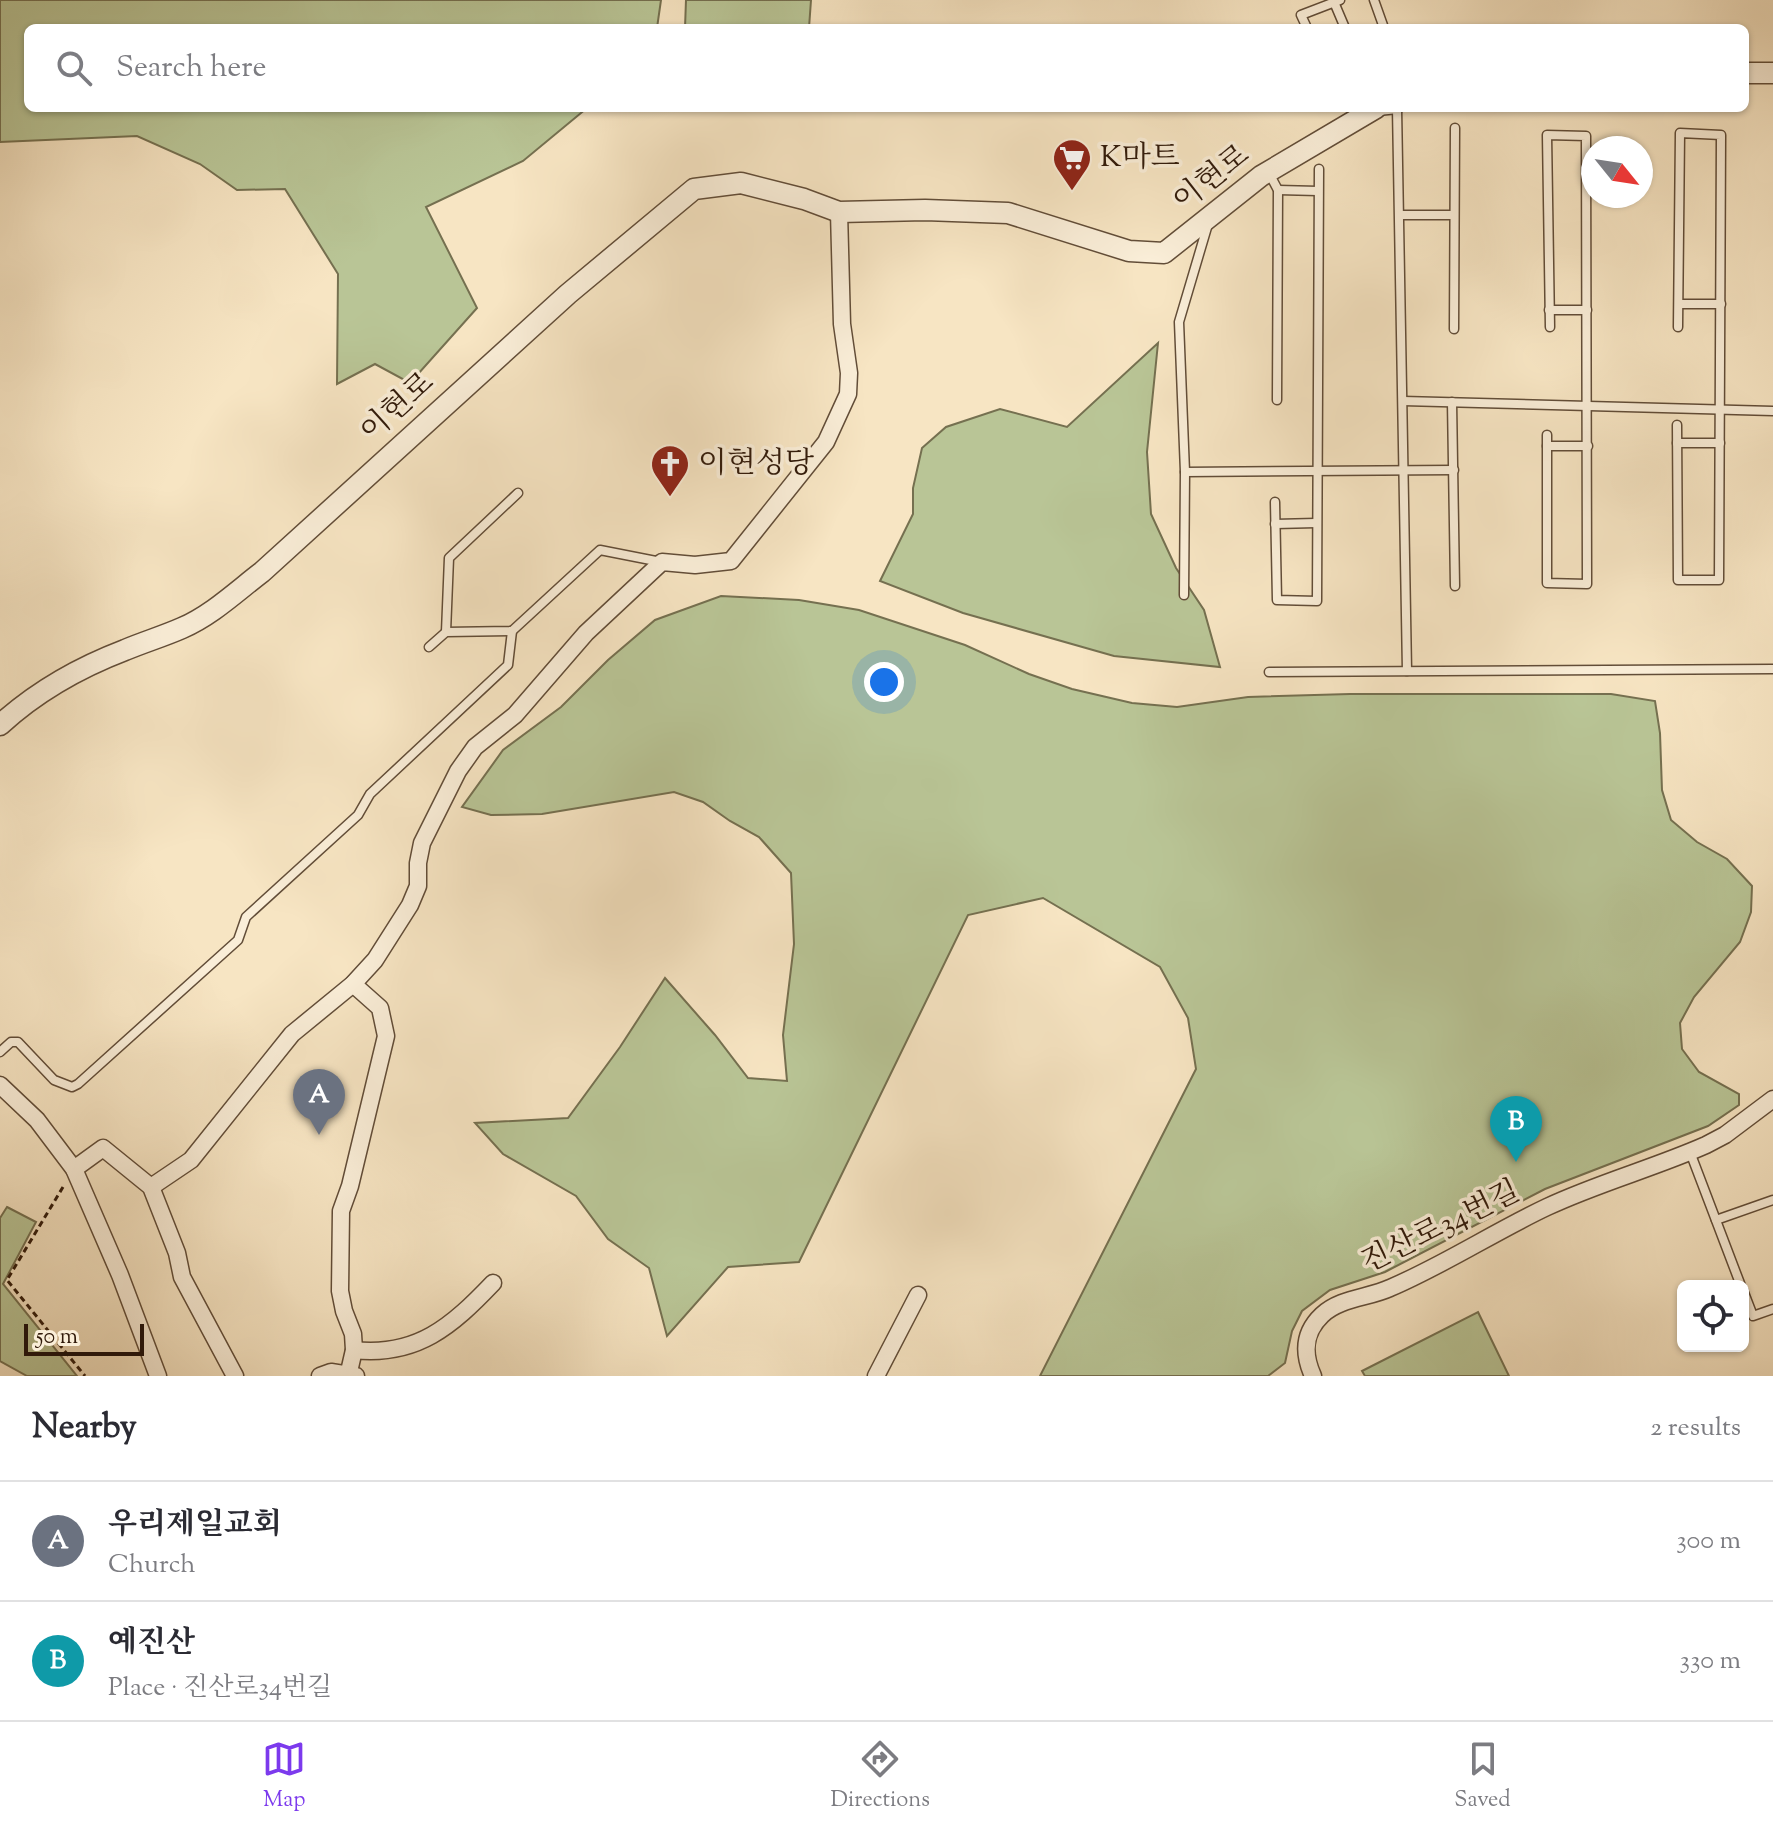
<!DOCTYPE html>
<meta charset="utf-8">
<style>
:root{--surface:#fff;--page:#f2f2f3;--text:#2b2b33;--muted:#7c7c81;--line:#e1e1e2;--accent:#7c3aed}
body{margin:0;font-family:"Sorts Mill Goudy","Noto Serif KR",serif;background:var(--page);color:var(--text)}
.controls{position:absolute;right:24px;bottom:24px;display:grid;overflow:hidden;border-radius:12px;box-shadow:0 2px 6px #0004}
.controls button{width:72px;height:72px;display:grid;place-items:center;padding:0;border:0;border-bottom:2px solid var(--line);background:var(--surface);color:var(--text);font:40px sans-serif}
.compass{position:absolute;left:1581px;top:136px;width:72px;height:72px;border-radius:50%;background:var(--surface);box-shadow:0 2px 6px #0004;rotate:120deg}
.scale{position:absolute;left:24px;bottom:20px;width:120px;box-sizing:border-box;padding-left:8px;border:4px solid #311a0a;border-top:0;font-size:22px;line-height:28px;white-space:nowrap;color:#311a0a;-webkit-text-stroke:6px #faeed8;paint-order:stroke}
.you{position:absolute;left:884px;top:682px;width:28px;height:28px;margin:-20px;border:6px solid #fff;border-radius:50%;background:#1a73e8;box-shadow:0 0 0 12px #1a73e833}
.badge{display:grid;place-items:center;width:52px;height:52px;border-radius:50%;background:var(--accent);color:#fff;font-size:26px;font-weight:700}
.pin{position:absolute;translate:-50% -66px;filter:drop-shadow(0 2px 4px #0008)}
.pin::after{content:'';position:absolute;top:42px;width:28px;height:24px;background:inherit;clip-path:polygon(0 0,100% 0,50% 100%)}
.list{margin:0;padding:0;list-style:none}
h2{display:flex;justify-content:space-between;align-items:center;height:104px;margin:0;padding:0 32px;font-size:34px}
h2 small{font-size:26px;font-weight:400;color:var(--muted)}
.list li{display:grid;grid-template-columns:52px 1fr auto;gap:24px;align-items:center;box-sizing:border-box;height:120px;padding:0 32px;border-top:2px solid var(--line)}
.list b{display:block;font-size:30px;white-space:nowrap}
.list p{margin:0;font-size:26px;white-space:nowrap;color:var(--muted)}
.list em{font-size:26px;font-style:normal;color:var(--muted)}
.icon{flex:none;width:44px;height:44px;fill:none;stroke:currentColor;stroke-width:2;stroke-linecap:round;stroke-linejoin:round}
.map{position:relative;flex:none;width:1773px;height:1376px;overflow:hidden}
.search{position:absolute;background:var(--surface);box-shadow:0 2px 6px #0004;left:24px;right:24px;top:24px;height:88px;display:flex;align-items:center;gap:20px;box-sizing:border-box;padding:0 28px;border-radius:12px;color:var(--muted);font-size:30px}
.sheet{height:344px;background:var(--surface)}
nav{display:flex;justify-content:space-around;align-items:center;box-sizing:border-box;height:112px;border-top:2px solid var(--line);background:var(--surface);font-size:22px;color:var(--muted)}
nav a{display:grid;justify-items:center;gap:4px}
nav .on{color:var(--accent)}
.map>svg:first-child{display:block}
.green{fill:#b9c596;stroke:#757050;stroke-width:2}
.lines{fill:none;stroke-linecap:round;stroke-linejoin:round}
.service-casing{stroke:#624d38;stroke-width:11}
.minor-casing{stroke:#624d38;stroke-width:19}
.tertiary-casing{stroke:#624d38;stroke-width:23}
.path{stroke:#311a0a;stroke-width:3;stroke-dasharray:6 4;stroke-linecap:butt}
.service{stroke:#faeed8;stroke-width:8}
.minor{stroke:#faeed8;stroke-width:16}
.tertiary{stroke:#faeed8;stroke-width:20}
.labels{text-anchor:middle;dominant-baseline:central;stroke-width:7;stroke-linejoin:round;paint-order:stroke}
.poi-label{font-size:30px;fill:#311a0a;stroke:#faeed8;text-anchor:start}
.street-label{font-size:30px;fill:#311a0a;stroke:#faeed8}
</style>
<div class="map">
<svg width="1773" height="1376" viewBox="0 0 1773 1376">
<rect width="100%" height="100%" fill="#f7e5c3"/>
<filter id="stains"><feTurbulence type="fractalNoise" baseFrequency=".0025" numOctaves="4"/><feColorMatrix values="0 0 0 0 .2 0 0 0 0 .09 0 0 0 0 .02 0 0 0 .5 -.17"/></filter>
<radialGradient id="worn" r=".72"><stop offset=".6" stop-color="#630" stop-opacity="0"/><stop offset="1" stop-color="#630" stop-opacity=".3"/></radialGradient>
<g class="green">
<polygon points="0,0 661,0 657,28 28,28 28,108 587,108 523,161 426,207 477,308 410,383 375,364 337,384 338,274 285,189 237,190 200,164 137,136 0,142"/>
<polygon points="686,0 811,0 809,28 685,28"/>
<polygon points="1158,343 1147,452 1151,514 1176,568 1204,610 1220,667 1114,656 963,613 880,581 913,514 913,488 922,448 946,427 1000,409 1067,427"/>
<polygon points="721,596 799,600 859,610 965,645 1029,674 1072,689 1132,703 1177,707 1248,697 1350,694 1611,694 1655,701 1660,733 1662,790 1671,820 1697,842 1727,859 1752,886 1751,912 1740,942 1694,997 1680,1023 1682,1049 1699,1072 1739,1094 1739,1105 1708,1126 1545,1189 1385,1272 1330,1290 1302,1311 1292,1331 1285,1363 1268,1376 1040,1376 1196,1069 1188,1018 1160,967 1043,898 968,915 799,1262 728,1267 667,1336 649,1268 608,1239 576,1196 503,1154 475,1123 568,1118 620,1047 665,978 715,1035 748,1078 787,1081 783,1035 794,944 791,873 759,837 730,821 703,802 674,792 542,814 491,815 462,807 503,750 561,707 608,660 655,620"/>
<polygon points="7,1207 36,1222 3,1284 77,1376 27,1376 0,1361 0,1218"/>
<polygon points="1478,1312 1509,1376 1365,1376 1362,1371"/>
</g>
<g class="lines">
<g class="service-casing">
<g id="service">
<polyline points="1374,0 1384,28"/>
<polyline points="1334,2 1345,28"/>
<polyline points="1307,28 1301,15 1340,0"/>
<polyline points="1397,108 1407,671"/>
<polyline points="1378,111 1398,109"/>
<polyline points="1270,175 1278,190 1277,400"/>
<polyline points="1278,190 1318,191"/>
<polyline points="1400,215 1454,215"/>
<polyline points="1680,304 1721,304"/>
<polyline points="1549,310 1587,310"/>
<polyline points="1454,329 1455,128"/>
<polyline points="1403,401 1773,411"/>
<polyline points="1452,402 1455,586"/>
<polyline points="1677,425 1678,580 1719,580 1721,135 1680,133 1678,327"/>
<polyline points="1547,435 1547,583 1587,584 1586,136 1547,135 1550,327"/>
<polyline points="1677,443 1720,443"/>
<polyline points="1547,446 1588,446"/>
<polyline points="1185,472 1454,470"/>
<polyline points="1275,502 1277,600 1317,601 1319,169"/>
<polyline points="1275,524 1316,523"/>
<polyline points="1184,595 1185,472 1179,322 1208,224"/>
<polyline points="446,632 449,558 518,493"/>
<polyline points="429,647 446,632 512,631 600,550 661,562"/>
<polyline points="1269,672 1773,669"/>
<polyline points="0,1052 11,1042 18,1042 54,1080 72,1087 78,1084 238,940 246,917 358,815 370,794 508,665 512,631"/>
<polyline points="1690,1152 1741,1286"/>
<polyline points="1716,1220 1773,1200"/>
<polyline points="1743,1290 1753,1316 1773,1309"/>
</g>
</g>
<g class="minor-casing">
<g id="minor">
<polyline points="0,1085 37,1120 74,1169 120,1275 158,1376"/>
<polyline points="74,1169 103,1148 151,1187 177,1253 182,1277 235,1376"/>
<polyline points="151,1187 191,1160 292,1034 353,984 375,960 410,905 418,886 418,863 422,843 458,771 475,747 515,715 586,633 662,562 695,565 731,561 826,442 848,394 849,373 842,324 839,212"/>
<path d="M354 1350C417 1357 452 1326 493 1283"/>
<polyline points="320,1376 331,1372 356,1376"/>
<polyline points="348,1376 354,1350 353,1334 344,1311 340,1291 341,1211 350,1186 386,1036 380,1008 353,984"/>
<polyline points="876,1376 918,1295"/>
<path d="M1313 1376C1303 1354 1303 1333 1322 1315 1340 1298 1368 1298 1390 1288 1444 1265 1494 1232 1547 1207 1598 1183 1654 1168 1706 1145L1725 1135 1773 1099"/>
</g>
</g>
<g class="tertiary-casing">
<g id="tertiary">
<polyline points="1745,73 1773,73"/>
<path d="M0 725C37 691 78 668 125 650 144 642 164 636 182 628 212 615 237 591 262 572L568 294 694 189 741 183 804 199 839 212 925 210 1008 213 1129 251 1164 253 1261 176 1376 108"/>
</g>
</g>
<polyline class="path" points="63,1187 7,1280 85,1376"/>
<use href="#service" class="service"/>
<use href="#minor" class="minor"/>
<use href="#tertiary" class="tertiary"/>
</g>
<defs>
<g id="supermarket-pin" transform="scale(2)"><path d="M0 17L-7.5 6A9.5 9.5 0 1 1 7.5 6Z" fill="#8f2418" stroke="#faeed8"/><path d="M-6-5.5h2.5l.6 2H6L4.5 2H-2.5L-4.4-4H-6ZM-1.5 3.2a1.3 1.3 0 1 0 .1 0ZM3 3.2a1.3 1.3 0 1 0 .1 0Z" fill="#fff"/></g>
<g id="church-pin" transform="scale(2)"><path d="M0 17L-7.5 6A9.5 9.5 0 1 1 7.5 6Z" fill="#8f2418" stroke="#faeed8"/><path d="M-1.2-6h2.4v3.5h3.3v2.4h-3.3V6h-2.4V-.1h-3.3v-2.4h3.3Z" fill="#fff"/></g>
</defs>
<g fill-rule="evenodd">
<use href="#supermarket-pin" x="1072" y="158"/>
<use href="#church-pin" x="670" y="464"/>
</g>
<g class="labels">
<g class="poi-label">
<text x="1100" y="158">K마트</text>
<text x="698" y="464">이현성당</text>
</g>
<g class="street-label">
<text transform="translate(1212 179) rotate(-38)">이현로</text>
<text transform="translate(398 408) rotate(-42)">이현로</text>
<text transform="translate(1441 1228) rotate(-26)">진산로34번길</text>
</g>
</g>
<rect width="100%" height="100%" filter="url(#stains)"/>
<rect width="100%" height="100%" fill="url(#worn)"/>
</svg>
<div class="controls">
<button><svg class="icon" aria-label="locate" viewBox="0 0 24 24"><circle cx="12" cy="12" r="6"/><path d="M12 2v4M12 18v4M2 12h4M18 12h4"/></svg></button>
</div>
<svg class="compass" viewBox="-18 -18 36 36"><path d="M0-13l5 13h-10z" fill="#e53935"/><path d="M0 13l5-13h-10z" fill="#7c7c81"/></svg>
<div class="scale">50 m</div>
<div class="you"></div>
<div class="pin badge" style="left:319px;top:1135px;background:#6b7280">A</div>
<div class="pin badge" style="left:1516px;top:1162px;background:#0f9aa8">B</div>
<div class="search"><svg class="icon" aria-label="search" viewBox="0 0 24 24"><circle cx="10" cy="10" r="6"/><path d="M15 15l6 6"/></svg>Search here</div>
</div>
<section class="sheet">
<h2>Nearby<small>2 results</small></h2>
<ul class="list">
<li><span class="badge" style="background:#6b7280">A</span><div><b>우리제일교회</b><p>Church</p></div><em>300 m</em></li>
<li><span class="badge" style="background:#0f9aa8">B</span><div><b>예진산</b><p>Place · 진산로34번길</p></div><em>330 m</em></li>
</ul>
</section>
<nav>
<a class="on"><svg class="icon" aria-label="map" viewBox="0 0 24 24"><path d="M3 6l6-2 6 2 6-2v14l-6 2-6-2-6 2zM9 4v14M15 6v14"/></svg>Map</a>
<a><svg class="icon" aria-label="directions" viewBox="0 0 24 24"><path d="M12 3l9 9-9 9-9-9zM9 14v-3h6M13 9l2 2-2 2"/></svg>Directions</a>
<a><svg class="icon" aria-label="saved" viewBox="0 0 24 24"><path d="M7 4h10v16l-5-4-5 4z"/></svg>Saved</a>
</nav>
